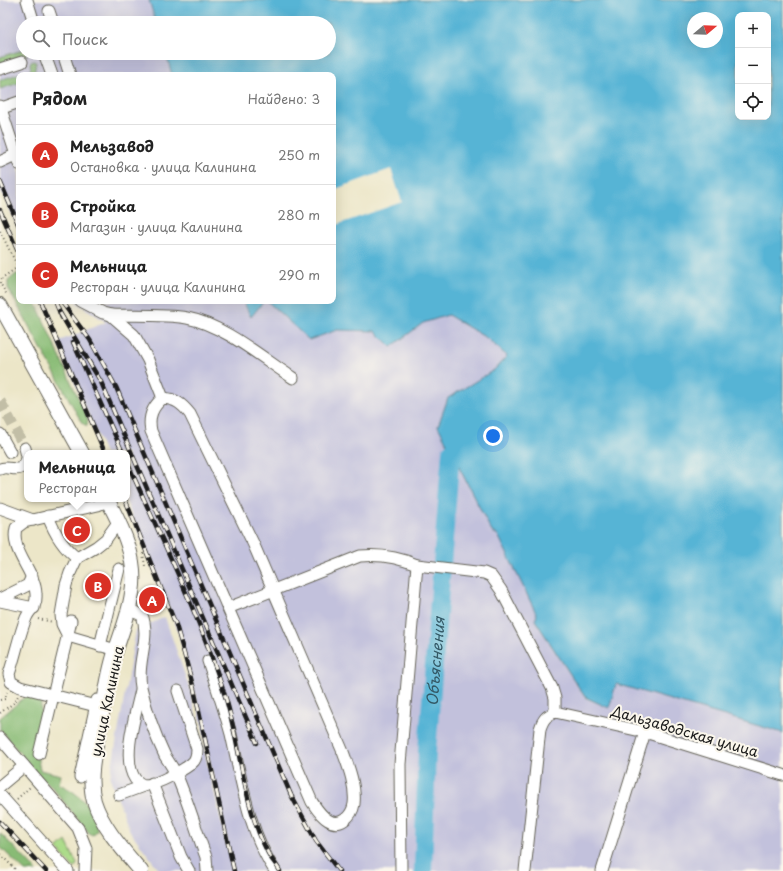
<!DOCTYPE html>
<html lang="ru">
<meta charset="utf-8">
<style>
:root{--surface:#fff;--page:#f2f2f2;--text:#222;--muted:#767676;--line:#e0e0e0;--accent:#d93025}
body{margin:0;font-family:"Playpen Sans",sans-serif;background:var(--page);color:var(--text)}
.controls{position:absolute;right:12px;top:12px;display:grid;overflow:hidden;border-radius:8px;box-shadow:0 4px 16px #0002}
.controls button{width:36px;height:36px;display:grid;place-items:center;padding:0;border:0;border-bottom:1px solid var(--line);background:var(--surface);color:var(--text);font:20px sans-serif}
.compass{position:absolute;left:687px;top:12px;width:36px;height:36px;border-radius:50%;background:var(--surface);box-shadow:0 4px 16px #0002;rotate:71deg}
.you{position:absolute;left:493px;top:436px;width:14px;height:14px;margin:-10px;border:3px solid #fff;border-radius:50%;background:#1a73e8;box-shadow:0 0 0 6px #1a73e833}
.badge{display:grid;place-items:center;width:26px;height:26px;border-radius:50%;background:var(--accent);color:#fff;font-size:13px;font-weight:700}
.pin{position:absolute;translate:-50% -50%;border:2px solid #fff;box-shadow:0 1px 4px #0006}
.popup{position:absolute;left:24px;top:450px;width:106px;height:52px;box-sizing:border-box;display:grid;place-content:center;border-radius:8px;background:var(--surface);filter:drop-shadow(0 1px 3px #0005);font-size:13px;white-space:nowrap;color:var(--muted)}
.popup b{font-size:15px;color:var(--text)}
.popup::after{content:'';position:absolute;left:50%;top:100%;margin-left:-8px;border:8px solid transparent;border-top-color:var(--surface)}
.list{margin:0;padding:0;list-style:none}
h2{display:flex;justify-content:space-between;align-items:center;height:52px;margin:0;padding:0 16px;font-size:17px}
h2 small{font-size:13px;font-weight:400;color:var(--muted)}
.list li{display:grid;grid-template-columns:26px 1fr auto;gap:12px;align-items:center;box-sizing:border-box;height:60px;padding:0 16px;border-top:1px solid var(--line)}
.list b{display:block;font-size:15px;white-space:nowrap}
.list p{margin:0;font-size:13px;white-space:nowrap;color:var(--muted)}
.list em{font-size:13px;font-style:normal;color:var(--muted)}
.icon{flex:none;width:22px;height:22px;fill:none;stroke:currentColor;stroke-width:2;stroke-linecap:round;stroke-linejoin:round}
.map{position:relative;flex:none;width:783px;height:871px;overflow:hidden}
.search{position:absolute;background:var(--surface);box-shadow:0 4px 16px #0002;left:16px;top:16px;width:320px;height:44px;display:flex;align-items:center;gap:10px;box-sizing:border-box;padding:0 14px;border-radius:22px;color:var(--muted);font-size:15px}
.panel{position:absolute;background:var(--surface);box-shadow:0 4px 16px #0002;left:16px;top:72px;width:320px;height:232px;border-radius:8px}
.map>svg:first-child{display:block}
.industrial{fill:#c2c1dc}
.green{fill:#abdb89;stroke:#647c52}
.forest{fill:#88bb75;stroke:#526c48}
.water{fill:#57b4d5;stroke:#3a6878;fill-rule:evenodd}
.pier{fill:#ece6c8}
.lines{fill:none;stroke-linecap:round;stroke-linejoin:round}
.river{stroke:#57b4d5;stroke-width:18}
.minor-tunnel{stroke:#c2bea6;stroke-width:11;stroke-dasharray:11 5.5;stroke-linecap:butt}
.minor-casing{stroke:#656358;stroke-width:13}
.major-casing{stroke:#656358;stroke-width:16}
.path{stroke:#656358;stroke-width:2;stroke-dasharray:1 3;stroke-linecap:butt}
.minor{stroke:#fff;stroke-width:11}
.major{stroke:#fff;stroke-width:14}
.rail-casing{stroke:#1c1c1c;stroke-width:4.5}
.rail{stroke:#fbf7ec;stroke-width:3;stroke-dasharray:9;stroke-linecap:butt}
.labels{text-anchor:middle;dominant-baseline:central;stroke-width:4;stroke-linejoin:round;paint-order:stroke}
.street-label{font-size:14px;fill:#1c1c1c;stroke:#fbf7ec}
.water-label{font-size:15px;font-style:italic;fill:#345966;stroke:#fbf7ec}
</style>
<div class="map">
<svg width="783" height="871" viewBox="0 0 783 871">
<rect width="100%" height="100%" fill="#fbf7ec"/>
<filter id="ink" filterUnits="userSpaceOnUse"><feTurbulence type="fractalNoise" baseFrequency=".025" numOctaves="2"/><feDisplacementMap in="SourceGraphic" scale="8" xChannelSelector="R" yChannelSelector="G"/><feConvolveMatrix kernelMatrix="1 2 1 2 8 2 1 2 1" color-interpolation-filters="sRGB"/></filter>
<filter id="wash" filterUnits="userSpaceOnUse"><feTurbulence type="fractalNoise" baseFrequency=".012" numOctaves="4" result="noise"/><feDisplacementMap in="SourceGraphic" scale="16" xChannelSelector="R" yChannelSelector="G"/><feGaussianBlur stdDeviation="0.9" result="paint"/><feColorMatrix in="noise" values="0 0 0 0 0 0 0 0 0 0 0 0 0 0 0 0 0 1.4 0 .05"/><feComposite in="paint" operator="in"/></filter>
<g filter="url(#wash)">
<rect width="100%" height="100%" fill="#ece6c8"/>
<g class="industrial">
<polygon points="0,0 149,0 156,23 23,23 23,53 166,53 172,75 19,75 19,230 0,188"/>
<polygon points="74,301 243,301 251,317 264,301 267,301 309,340 337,330 375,331 391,347 423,323 448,315 488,339 507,356 494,370 448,398 438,426 492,532 498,535 537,615 535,621 585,698 609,708 615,684 783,733 783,871 234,871 194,689 176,625 125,499 127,499 127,453 105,453 57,342 106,322"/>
<polygon points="165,617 190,690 233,871 160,871 130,831 110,778 136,630"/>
</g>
<polygon class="green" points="66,841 77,864 74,868 57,849"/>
<g class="forest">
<polygon points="23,50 23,53 26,53 26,55 0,63 0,57"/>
<polygon points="33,61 36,62 34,75 19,75 19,83 0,89 0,80 31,70 30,63"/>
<polygon points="16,274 19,274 19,301 35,301 88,420 87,426 82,423 8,288 8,281"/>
<path d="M26 696 37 697 41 702 40 727 36 749 40 770 61 775 59 784C76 791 98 810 97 830L93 835 90 834 51 786 38 775 0 729V718Z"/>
<polygon points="0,833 37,871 25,871 0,847"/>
</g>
<g class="water">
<path d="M149 0H783V733L616 684 609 708 585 697 535 620 537 615 498 535 492 532 438 426 448 398 494 370 507 356 488 339 448 315 423 323 391 347 375 331 337 330 309 340 267 301H333V75H172L166 53H329V23H156ZM738 15H768V117H738ZM693 18H717V42H693Z"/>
<polygon points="243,301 264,301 251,317"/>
</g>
<polygon class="pier" points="391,169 402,202 333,226 333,190"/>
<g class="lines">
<path class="river" id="s1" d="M423 871 427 751 451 452"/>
</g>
</g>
<g filter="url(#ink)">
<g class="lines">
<polyline class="minor-tunnel" points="0,401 25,448"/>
<g class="minor-casing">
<g id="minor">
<polyline points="27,0 34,23"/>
<polyline points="49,11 53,23"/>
<polyline points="44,53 52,75"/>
<polyline points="63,53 70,75"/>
<polyline points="0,69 22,62"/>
<polyline points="0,106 19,164"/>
<polyline points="2,108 19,102"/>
<polyline points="0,162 15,155"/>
<path d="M80 301 103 313 111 315 134 335 148 360 163 398C176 399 182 404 190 414L253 543 343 752C349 768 356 787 354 804 352 816 340 828 328 820 321 816 316 808 312 802L151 431C148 417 152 407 163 398"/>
<path d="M111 315C136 316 163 314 187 318 224 325 262 358 293 378"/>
<polyline points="0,434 10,452"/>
<polyline points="25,448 27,456"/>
<path d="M0 469C10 464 20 477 27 459"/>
<polyline points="0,508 33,520"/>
<path d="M48 516C54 532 63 548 77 558"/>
<polyline points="417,565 484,573 491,576 501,590 552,688 555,698 555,712"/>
<polyline points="0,599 28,585 32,576"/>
<polyline points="0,601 34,608"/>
<path d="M228 608 360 556C380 554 398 557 417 565L400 764 401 871"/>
<path d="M129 610 142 615C151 639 136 662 141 687 146 710 155 735 165 756 169 762 173 768 176 774 188 801 196 830 206 857L207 871"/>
<polyline points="100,646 119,569"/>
<polyline points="116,650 68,636 62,624 61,615 66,585 70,573 77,558 96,547 106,539 119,521"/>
<path d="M208 661C216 685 224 709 231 734 242 782 248 830 275 871"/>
<path d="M141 690C136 713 121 758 135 779 138 782 141 785 145 785 155 786 188 768 194 761 196 758 197 753 197 749L178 691"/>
<path d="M96 706 20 687 11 682 9 674C15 656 19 636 26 618 30 608 37 608 36 594 35 570 10 552 16 528L24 522 98 505 108 501"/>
<polyline points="555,712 645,732 783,775"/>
<polyline points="0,738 78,828 86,848 85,871"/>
<polyline points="39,754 71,621"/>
<polyline points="80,777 97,700"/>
<polyline points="152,783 181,857 189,871"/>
<polyline points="0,786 24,766"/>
<polyline points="0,795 68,871"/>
<polyline points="119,795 146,785"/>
<path d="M525 871 540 729C543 719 546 716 555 712"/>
<polyline points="602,871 645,732"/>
</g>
</g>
<g class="major-casing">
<g id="major">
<polyline points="0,305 82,453"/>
<path d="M107 499C123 529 138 559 132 593 129 617 118 640 112 663 106 686 103 709 99 732 94 753 88 779 94 801 102 827 124 851 141 871"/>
</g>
</g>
<g class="path">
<polyline points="0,231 18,267 2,278 0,283 7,295"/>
<polyline points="143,553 145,566"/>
<polyline points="38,619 53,622"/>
<polyline points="0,700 5,699 7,692"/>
<polyline points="0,713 15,702 18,696"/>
<polyline points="17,799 30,787"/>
<polyline points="0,854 17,871"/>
</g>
<use href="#minor" class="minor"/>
<use href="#major" class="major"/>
<g class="rail-casing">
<g id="rail">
<polyline points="0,181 19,226"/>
<polyline points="0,210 19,254"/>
<polyline points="40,301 105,453"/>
<polyline points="55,301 62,318"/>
<polyline points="61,301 90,340 116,387 291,795 316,841 339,871"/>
<polyline points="60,313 101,382 257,743"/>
<polyline points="73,342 123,453"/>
<path d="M127 462C162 540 201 618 226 699 241 749 243 804 267 851 270 858 276 864 280 871"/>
<polyline points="125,499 176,625 194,689 234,871"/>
<polyline points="0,822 46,871"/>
</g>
</g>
<use href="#rail" class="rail"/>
</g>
</g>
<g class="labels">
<g class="street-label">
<text transform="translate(107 701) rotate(-78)">улица Калинина</text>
<text transform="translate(685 731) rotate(16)">Дальзаводская улица</text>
</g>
<g class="water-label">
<text stroke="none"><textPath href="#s1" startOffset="210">Объяснения</textPath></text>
</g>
</g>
</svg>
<div class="controls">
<button>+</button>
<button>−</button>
<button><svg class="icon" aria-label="locate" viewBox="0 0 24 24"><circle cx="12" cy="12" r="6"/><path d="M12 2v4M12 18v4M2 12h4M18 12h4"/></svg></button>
</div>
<svg class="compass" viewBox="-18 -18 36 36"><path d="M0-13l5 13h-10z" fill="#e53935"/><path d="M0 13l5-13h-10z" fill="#767676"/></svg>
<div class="you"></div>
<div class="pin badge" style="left:152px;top:600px">A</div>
<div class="pin badge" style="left:98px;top:586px">B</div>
<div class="pin badge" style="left:77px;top:530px">C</div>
<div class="popup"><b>Мельница</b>Ресторан</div>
<div class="search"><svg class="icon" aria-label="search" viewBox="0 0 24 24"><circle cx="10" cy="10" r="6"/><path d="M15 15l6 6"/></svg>Поиск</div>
<section class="panel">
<h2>Рядом<small>Найдено: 3</small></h2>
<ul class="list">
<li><span class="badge">A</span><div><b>Мельзавод</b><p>Остановка · улица Калинина</p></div><em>250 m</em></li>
<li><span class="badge">B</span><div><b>Стройка</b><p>Магазин · улица Калинина</p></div><em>280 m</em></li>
<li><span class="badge">C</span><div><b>Мельница</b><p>Ресторан · улица Калинина</p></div><em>290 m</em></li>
</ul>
</section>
</div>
